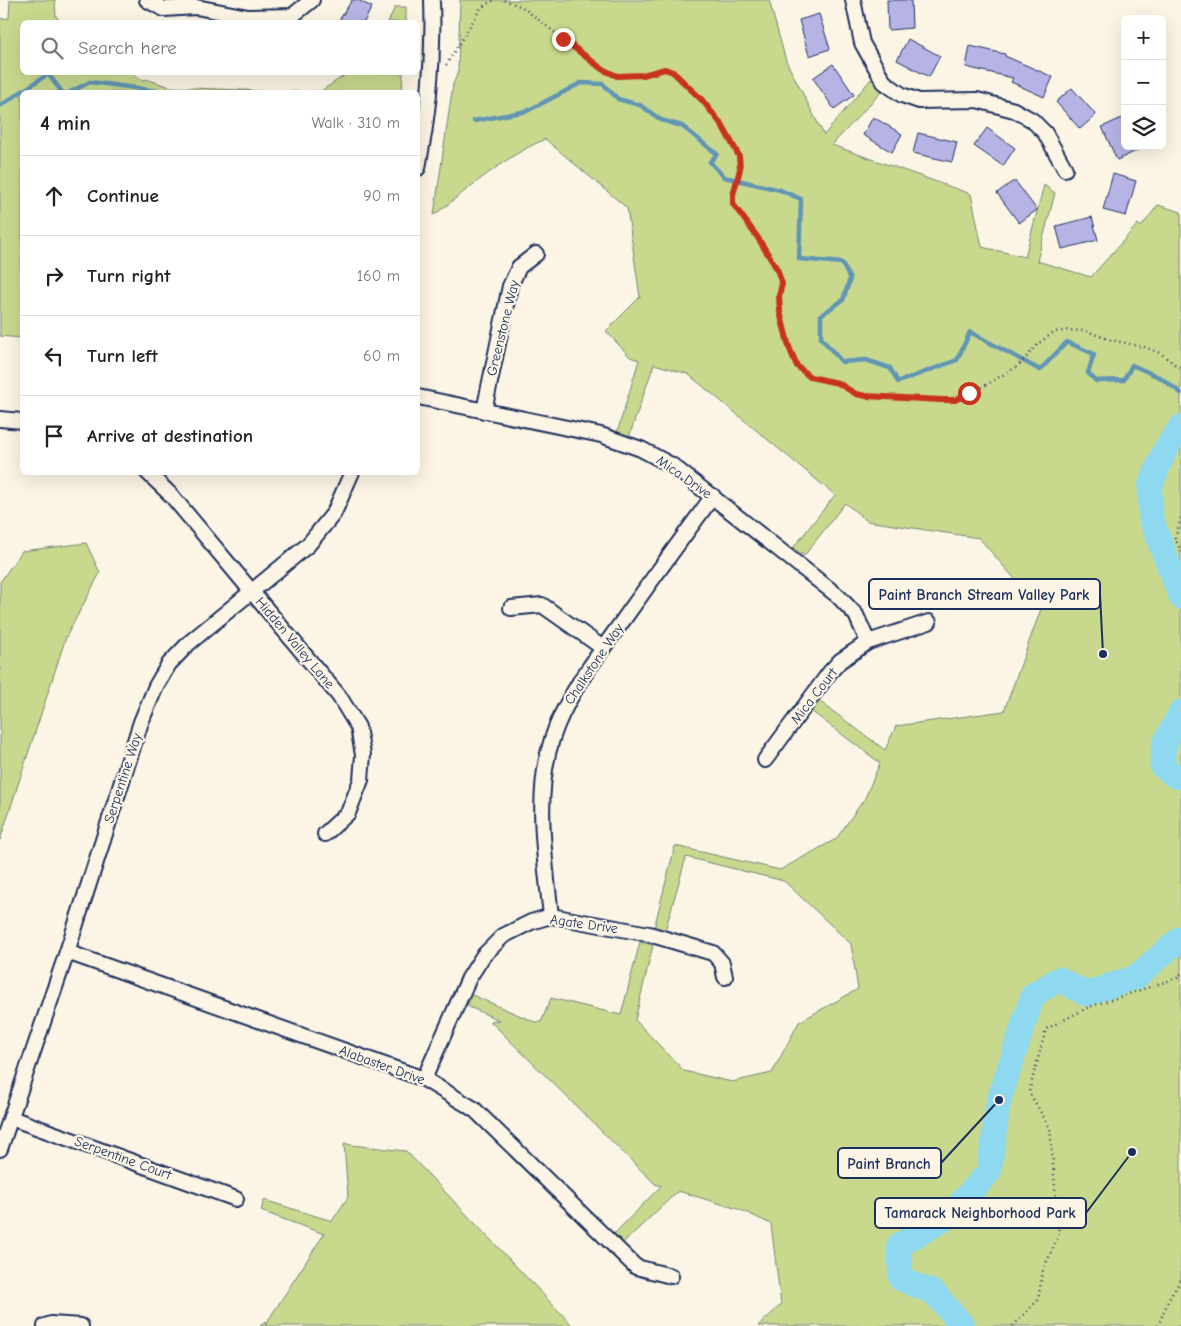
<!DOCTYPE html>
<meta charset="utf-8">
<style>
:root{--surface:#fff;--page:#f6f6f6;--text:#222;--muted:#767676;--line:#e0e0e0}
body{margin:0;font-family:"Comic Neue",sans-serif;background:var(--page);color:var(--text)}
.controls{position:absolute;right:15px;top:15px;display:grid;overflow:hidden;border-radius:8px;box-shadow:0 5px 20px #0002}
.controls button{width:45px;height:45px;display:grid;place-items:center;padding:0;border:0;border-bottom:1px solid var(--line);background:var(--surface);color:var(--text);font:25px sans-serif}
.stop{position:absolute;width:15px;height:15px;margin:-11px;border:4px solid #c8321e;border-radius:50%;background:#fff}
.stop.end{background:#c8321e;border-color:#fff;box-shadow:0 1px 5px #0008}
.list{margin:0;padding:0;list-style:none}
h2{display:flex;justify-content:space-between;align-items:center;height:65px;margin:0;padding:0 20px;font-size:21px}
h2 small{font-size:16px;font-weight:400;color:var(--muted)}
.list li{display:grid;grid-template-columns:32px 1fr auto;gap:15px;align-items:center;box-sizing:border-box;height:80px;padding:0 20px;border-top:1px solid var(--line)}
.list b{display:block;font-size:19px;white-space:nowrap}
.list em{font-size:16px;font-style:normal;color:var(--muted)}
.icon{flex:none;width:28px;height:28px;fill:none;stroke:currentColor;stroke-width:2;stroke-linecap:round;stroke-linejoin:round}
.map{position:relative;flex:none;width:1181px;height:1326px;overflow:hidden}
.search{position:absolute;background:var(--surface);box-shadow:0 5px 20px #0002;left:20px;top:20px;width:400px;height:55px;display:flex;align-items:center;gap:12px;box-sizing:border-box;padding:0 18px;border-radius:8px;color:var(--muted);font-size:19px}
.panel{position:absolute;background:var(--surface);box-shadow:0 5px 20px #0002;left:20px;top:90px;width:400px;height:385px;border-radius:8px}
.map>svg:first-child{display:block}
.green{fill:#c8d98e;stroke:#728476}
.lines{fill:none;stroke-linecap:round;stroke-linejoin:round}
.stream{stroke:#6095b5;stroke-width:4.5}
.river{stroke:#8ed9ef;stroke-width:25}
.building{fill:#b5b4e5;stroke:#1b2f5e}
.minor-casing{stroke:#1b2f5e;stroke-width:18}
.path{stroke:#1b2f5e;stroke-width:2.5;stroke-dasharray:1 4;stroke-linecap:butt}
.minor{stroke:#fcf5e5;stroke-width:14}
.route{stroke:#c8321e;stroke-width:6}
.labels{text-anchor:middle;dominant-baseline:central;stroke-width:4.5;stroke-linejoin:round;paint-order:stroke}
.street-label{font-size:14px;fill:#1b2f5e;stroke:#fcf5e5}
.leader{fill:none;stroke:#1b2f5e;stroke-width:2}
.callout-dot{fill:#1b2f5e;stroke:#fcf5e5;stroke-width:2}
.callout{fill:#fcf5e5;stroke:#1b2f5e;stroke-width:2}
.callout-label{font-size:15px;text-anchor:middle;font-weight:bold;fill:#1b2f5e}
</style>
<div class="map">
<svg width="1181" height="1326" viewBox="0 0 1181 1326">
<rect width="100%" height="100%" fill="#fcf5e5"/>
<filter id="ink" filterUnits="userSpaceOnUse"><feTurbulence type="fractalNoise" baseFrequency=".02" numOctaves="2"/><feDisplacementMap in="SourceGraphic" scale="10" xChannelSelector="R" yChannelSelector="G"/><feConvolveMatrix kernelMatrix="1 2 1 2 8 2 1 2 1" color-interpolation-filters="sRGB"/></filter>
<g filter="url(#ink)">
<g class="green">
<polygon points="10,0 55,0 56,17 63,22 22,22 22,72 130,73 143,81 146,79 170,87 288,92 321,91 348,73 403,73 402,92 22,92 22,256 20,269 22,271 22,338 0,336 0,19 9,18"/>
<path d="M460 0H769L786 61 824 135 871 79 882 91 832 145 971 194 982 247 1025 257 1044 185 1055 193 1037 261 1091 277 1138 224 1141 227 1158 205 1181 212V1326H758L781 1305 771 1224 741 1210 678 1191 622 1244 613 1235 661 1186 655 1184 490 1021 499 1020 467 1006 472 995 535 1022H541L551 998 621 1015 640 942 653 945 635 1020 684 1071 732 1082 772 1073 799 1022 858 989 851 944 784 881 686 857 665 931 654 928 675 846 780 870 836 839 865 798 880 763 811 711 819 701 885 750 896 726 1004 711 1041 609 979 538 867 521 845 503 804 556 793 548 835 495 688 374 654 364 629 437 617 433 639 360 630 357 606 331 640 297 627 208 545 139C504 157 470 188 434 215L453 84 458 73Z"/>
<polygon points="395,7 406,7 406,22 388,22"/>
<polygon points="86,543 100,573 66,637 0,840 0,582 22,551"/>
<polygon points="344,1143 351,1145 406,1151 573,1326 260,1326 266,1321 267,1325 269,1319 324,1234 261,1211 264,1200 332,1221 348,1197"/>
</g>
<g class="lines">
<g class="stream">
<polyline points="70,92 90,82 158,91 161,92"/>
<polyline points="0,106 48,74 62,92"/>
<polyline points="474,121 527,111 581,83 603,84 618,99 640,105 661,120 682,126 717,154 710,162 724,177 780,190 801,199 799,259 842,263 850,279 843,300 821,315 821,338 842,362 866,360 890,368 898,382 957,360 970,332 1040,370 1067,342 1094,354 1088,373 1096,381 1124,380 1132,365 1161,378 1181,393"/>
</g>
<g class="river">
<polyline points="1181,427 1165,450 1150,487 1151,519 1181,597"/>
<polyline points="1181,712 1164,745 1162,766 1175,776 1181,777"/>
<polyline points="963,1326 934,1293 901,1279 899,1245 948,1217 989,1172 999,1100 1033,995 1059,979 1086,994 1136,977 1181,938"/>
</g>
</g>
<g class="building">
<polygon points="352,0 358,0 372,7 364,22 338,22"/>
<polygon points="887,0 911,0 912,28 888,30"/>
<polygon points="819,14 830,49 809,56 799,20"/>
<polygon points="908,39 940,56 929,77 897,60"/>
<polygon points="970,46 1005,54 1005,56 1053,77 1044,97 1011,82 1013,78 966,67"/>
<polygon points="833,64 854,95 834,109 813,78"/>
<polygon points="1072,88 1096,115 1080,129 1056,102"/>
<polygon points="873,117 902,134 892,152 863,135"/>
<polygon points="1122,118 1125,124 1125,146 1147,146 1117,160 1102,127"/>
<polygon points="987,128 1015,148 1003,166 974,146"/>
<polygon points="918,133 957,142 952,162 913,153"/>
<polygon points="1113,174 1136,181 1126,216 1103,210"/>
<polygon points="1012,182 1016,182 1037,210 1019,223 997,193"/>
<polygon points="1092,217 1098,240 1062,249 1056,226"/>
</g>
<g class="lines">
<g class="minor-casing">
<g id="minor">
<polyline points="147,0 164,9 196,7 248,17 292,16 312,0"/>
<polyline points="853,0 862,43 884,82 902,95 919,101 977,100 1014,110 1032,120 1045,133 1065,169"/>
<path d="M418 168C429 113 434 56 432 0"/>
<polyline points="418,397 601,435 641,449 673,466 838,596 856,615 868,642"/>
<polyline points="484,411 510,286 519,267 536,254"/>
<polyline points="0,419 22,421"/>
<polyline points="147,472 171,495 339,696 358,727 363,755 361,780 348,813 325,834"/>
<polyline points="511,608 542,605 603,648"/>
<polyline points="765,760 830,672 840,661 868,642 929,622"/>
<path d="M551 916C545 859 534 795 552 739 566 695 597 657 624 619 653 578 683 537 713 496"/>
<polyline points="67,952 424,1079 474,1109 636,1267 671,1276"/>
<polyline points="424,1079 469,978 483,956 503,936 531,922 551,916 649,934 713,953 722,963 725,977"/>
<polyline points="11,1118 236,1199"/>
<polyline points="0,1149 67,952 141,722 156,686 169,664 189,643 308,545 334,513 352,472"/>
<polyline points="45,1326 51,1324 81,1326"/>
</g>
</g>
<g class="path">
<polyline points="504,0 522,7 602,69 617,76 643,75 665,69 673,73 702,100 722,125 739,156 740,169 733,195 733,204 758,237 777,269 782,284 779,295 780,312 789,347 797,366 810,377 838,383 856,393 867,396 926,400 955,400 986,385 1018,366 1039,343 1054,332 1069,330 1086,331 1111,340 1144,347 1160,353 1181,369"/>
<polyline points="446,65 481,8 490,2 497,0"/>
<polyline points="1181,518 1175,538 1181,552"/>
<polyline points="1013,1326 1038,1300 1043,1270 1059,1235 1050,1128 1029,1092 1046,1029 1089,1007 1177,978 1181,974"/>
<polyline points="1158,1326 1169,1299 1181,1280"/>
</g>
<use href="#minor" class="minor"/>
</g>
</g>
<g class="lines" filter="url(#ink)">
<polyline class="route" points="563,39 602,69 617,76 643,75 665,69 673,72 702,100 722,125 739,156 740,169 733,195 733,204 758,238 777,269 782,284 779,296 780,312 789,347 797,366 810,377 838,383 856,394 866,396 941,400 955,400 969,393"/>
</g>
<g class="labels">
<g class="street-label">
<text transform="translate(503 328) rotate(-76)">Greenstone Way</text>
<text transform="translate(684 477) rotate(35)">Mica Drive</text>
<text transform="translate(295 643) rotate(50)">Hidden Valley Lane</text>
<text transform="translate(594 664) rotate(-56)">Chalkstone Way</text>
<text transform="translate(814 696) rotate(-52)">Mica Court</text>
<text transform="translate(123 778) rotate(-72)">Serpentine Way</text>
<text transform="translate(584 924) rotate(8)">Agate Drive</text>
<text transform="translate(382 1065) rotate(20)">Alabaster Drive</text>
<text transform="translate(123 1158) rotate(20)">Serpentine Court</text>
</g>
</g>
<path class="leader" d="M1103 654L1100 594M999 1100L941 1163M1132 1152L1086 1213"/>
<g class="callout-dot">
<circle cx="1103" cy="654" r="5"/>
<circle cx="999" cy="1100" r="5"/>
<circle cx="1132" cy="1152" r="5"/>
</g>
<g class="callout">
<rect x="869" y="579" width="231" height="30" rx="5"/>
<rect x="838" y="1148" width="103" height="30" rx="5"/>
<rect x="875" y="1198" width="211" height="30" rx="5"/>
</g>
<g class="callout-label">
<text x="984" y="600">Paint Branch Stream Valley Park</text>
<text x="889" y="1169">Paint Branch</text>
<text x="980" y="1218">Tamarack Neighborhood Park</text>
</g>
</svg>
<div class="controls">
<button>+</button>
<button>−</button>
<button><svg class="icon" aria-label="layers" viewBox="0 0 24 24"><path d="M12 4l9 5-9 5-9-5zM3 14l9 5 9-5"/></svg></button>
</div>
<div class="stop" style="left:969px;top:393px"></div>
<div class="stop end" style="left:563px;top:39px"></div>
<div class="search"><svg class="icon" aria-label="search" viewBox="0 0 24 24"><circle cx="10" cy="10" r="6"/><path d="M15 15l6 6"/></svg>Search here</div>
<section class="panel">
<h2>4 min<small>Walk · 310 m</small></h2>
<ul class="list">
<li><svg class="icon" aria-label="ahead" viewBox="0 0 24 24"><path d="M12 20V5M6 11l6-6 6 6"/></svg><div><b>Continue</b></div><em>90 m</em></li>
<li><svg class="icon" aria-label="right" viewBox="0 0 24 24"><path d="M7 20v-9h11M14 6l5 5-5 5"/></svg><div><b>Turn right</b></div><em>160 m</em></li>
<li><svg class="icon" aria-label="left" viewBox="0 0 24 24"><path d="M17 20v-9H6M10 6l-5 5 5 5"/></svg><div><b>Turn left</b></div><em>60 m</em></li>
<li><svg class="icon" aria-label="arrive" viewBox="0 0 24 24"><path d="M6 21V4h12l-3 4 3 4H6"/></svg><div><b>Arrive at destination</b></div></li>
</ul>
</section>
</div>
